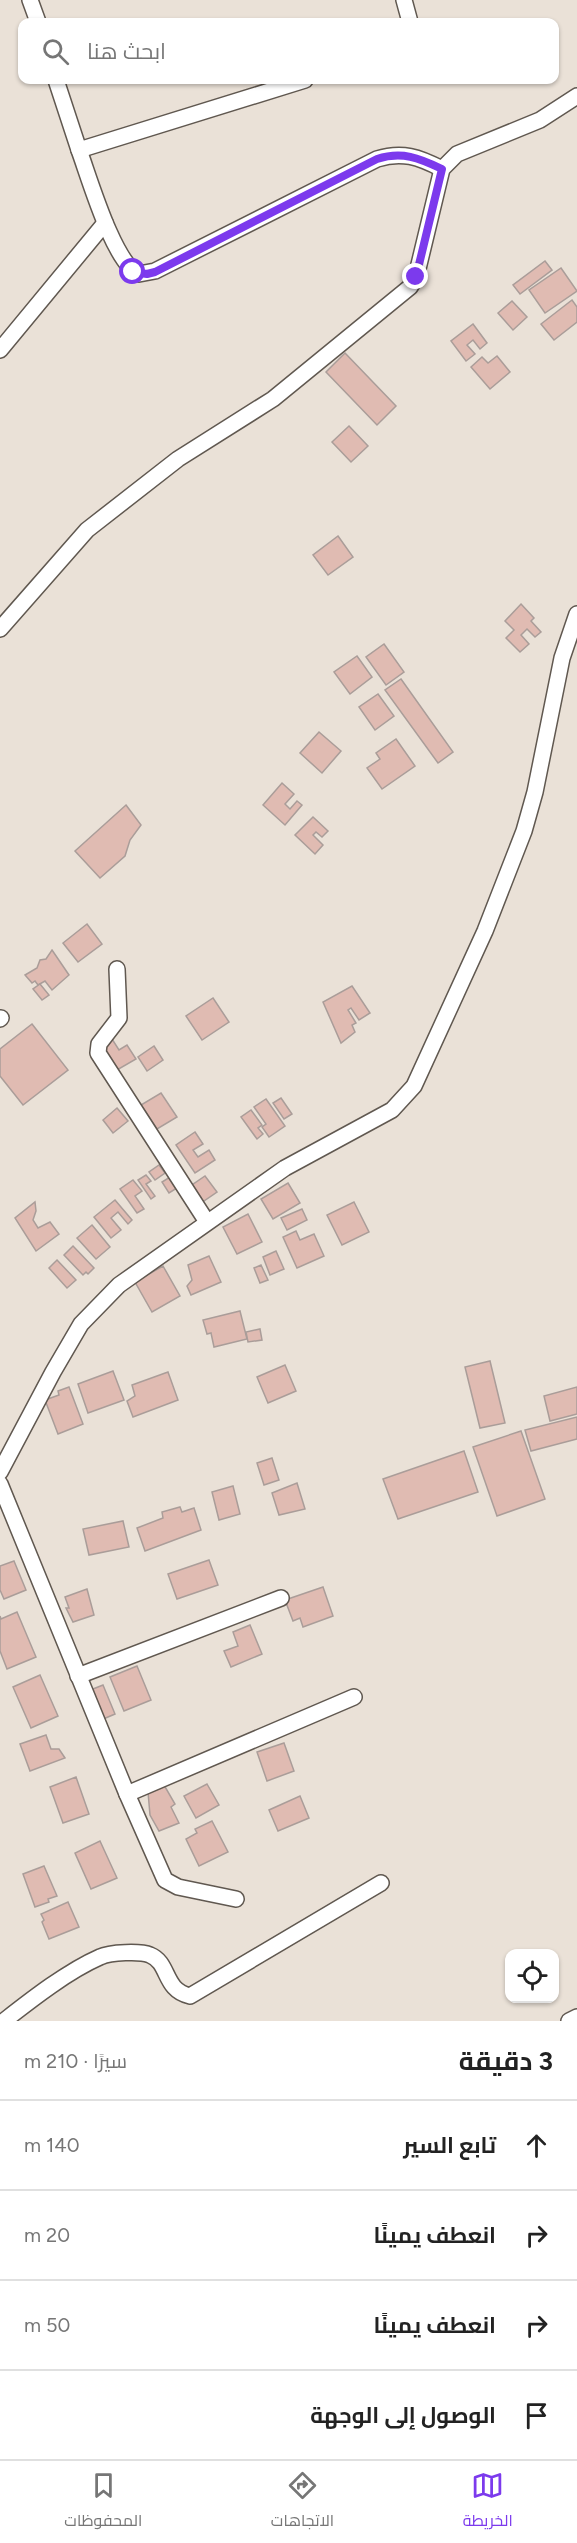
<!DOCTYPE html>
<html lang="ar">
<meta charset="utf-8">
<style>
:root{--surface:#fff;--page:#f2f2f2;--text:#222;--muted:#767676;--line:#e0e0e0;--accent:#7c3aed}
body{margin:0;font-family:Figtree,Cairo,sans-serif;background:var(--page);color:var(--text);direction:rtl}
.controls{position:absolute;right:18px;bottom:18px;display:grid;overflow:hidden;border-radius:12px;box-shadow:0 2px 4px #0004}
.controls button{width:54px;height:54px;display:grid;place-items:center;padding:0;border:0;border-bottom:2px solid var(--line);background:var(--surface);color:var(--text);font:30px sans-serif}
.stop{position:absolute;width:18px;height:18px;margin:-14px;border:4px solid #7c3aed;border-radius:50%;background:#fff}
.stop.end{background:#7c3aed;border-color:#fff;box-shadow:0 2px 6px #0008}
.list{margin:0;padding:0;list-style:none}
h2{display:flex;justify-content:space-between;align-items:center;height:78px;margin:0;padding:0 24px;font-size:26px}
h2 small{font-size:20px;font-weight:400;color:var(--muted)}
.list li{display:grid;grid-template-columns:39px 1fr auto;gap:18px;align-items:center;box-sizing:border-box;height:90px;padding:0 24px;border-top:2px solid var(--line)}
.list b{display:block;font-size:22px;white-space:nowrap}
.list em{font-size:20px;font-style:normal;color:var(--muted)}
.icon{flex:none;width:33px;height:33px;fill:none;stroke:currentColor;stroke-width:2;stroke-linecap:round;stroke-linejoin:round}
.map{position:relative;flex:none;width:577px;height:2021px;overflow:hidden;direction:ltr}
.search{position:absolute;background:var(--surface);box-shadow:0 2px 4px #0004;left:18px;right:18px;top:18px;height:66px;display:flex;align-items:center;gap:15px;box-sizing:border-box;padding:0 21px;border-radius:12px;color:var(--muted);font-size:22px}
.sheet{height:438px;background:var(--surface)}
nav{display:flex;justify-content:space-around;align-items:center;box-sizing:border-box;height:84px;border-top:2px solid var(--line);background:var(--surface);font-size:16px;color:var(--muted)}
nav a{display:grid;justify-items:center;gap:3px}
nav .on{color:var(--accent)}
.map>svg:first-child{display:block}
.building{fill:#e0bbb2;stroke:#aa9d99;stroke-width:1.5}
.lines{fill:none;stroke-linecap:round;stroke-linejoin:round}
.minor-casing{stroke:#605850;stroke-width:18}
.minor{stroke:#fff;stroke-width:15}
.route{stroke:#7c3aed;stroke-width:8}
</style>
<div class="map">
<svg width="577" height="2021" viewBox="0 0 577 2021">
<rect width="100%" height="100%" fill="#eae1d7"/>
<g class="building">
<polygon points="545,261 552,270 520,294 513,285"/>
<polygon points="561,268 577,291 545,313 529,290"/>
<polygon points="572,300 577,307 577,322 554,340 541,324"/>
<polygon points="512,301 527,317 513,330 498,313"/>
<polygon points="473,324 487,343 480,349 473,340 467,345 475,354 466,361 451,341"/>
<polygon points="345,353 396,406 377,425 326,372"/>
<polygon points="497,356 510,372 490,389 471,367 482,357 488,363"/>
<polygon points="349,426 368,446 351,462 332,442"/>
<polygon points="338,536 353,557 328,575 313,555"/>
<polygon points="521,604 534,618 531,621 541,632 535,637 527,629 521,635 529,644 520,652 506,638 514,630 505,621"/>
<polygon points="384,644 404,672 386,685 366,657"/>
<polygon points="357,656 372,677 350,694 334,672"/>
<polygon points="401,679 453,752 438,763 385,690"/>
<polygon points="378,694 394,716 375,730 359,707"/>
<polygon points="319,732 341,751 322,773 300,753"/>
<polygon points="396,739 415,766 382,789 367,768 380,759 376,753"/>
<polygon points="282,783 294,794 285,804 290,809 297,801 302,805 285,825 263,805"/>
<polygon points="126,805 141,825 130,840 125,856 100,878 75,851"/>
<polygon points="313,817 328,831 322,837 316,832 313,835 323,845 315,854 295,835"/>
<polygon points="87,924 102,944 78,962 63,943"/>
<polygon points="52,950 69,975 52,990 45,981 38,985 35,981 32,983 25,975 37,968 40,960 46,959"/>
<polygon points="40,984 49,995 42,1000 33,989"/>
<polygon points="352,986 370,1013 359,1020 351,1008 348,1010 356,1023 352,1025 355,1032 341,1043 323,1002"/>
<polygon points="213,998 229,1022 202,1040 186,1016"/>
<polygon points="32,1024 68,1070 23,1105 0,1076 0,1049"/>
<polygon points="112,1039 119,1050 127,1045 136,1059 117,1070 102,1045"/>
<polygon points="154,1046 163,1060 147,1071 138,1057"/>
<polygon points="161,1093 177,1117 157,1129 141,1105"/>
<polygon points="281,1098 292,1114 284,1119 273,1103"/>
<polygon points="266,1099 285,1126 269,1137 262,1127 266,1124 254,1107"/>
<polygon points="117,1108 128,1121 113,1133 103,1120"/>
<polygon points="251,1110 262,1125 258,1128 263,1134 257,1139 241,1117"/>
<polygon points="195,1132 203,1144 193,1150 198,1157 209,1150 215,1160 195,1173 176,1145"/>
<polygon points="159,1165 165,1173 155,1180 149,1172"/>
<polygon points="146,1175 151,1181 146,1184 155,1196 151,1199 138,1180"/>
<polygon points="205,1176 217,1192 201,1203 189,1187"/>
<polygon points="170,1177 177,1188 169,1193 162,1182"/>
<polygon points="133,1180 142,1191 135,1196 144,1209 137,1213 120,1189"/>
<polygon points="288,1183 300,1203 273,1219 261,1199"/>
<polygon points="115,1200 132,1220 128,1224 118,1212 111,1218 121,1230 111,1238 94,1217"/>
<polygon points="35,1202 36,1211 33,1220 38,1228 50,1222 59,1234 36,1251 15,1218"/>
<polygon points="354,1202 369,1232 342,1245 327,1215"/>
<polygon points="302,1209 307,1220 287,1230 281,1218"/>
<polygon points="248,1214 262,1242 237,1254 223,1227"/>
<polygon points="92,1225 110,1247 96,1259 77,1238"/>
<polygon points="296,1231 300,1240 314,1234 324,1256 297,1268 283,1237"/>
<polygon points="73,1246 94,1268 88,1274 86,1272 83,1275 64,1255"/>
<polygon points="276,1251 284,1269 270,1275 263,1257"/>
<polygon points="209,1256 221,1282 191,1295 187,1286 192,1280 188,1265"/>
<polygon points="57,1260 76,1280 67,1288 49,1268"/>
<polygon points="261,1265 268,1280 260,1283 254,1268"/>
<polygon points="163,1266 180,1296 152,1312 135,1282"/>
<polygon points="240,1311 247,1339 214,1347 211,1333 207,1334 203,1320"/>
<polygon points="260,1329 262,1340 248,1342 246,1332"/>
<polygon points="490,1361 505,1423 480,1428 465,1367"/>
<polygon points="285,1365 296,1391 268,1403 257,1377"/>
<polygon points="113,1371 124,1400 88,1413 78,1384"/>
<polygon points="168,1372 178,1400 133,1417 127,1401 135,1396 132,1385"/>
<polygon points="69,1387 83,1424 58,1434 45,1400 59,1395 58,1391"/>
<polygon points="577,1387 577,1414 550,1421 544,1396"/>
<polygon points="577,1417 577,1439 531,1451 525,1430"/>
<polygon points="521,1431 545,1499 497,1516 473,1447"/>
<polygon points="464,1451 478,1492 398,1519 383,1479"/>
<polygon points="272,1458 279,1480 264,1485 257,1463"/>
<polygon points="297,1483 305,1509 279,1515 272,1493"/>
<polygon points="233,1486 240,1514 219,1520 212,1492"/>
<polygon points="180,1507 182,1512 194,1508 201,1530 145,1551 137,1528 163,1518 162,1512"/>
<polygon points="123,1521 129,1547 89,1555 83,1529"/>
<polygon points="209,1560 218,1585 177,1599 168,1574"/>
<polygon points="14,1561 26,1590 4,1599 0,1590 0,1566"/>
<polygon points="323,1587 333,1616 303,1627 300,1618 293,1621 285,1600"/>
<polygon points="87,1589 94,1615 73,1622 66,1608 69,1608 65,1597"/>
<polygon points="17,1612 36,1657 7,1669 0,1651 0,1616 1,1619"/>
<polygon points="250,1625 262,1654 231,1667 224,1651 238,1646 233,1632"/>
<polygon points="137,1666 151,1700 124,1711 110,1677"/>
<polygon points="40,1675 58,1716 31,1728 13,1687"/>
<polygon points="103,1685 115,1714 101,1720 88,1691"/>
<polygon points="46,1735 51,1749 59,1749 65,1758 30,1771 20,1744"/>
<polygon points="284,1743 294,1771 267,1781 257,1752"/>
<polygon points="76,1777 89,1814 63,1823 50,1787"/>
<polygon points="207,1784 219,1805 196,1818 184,1796"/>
<polygon points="164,1785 175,1804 171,1807 179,1823 159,1831 150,1815 148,1792"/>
<polygon points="300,1796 309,1818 278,1831 269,1810"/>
<polygon points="212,1821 228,1852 199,1866 186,1839 197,1833 195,1829"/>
<polygon points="100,1841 117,1878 91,1889 75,1853"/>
<polygon points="44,1866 57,1896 48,1899 49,1902 35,1907 23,1874"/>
<polygon points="68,1902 79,1927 49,1939 42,1922 44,1920 41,1914"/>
</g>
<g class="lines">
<g class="minor-casing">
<g id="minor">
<polyline points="30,0 38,22"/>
<polyline points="404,0 410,22"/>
<polyline points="56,80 79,150 305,80"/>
<path d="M79 150C89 177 114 264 139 274L155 271 377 159C402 151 419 157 442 169"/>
<polyline points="0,350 105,223"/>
<polyline points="0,629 87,530 178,459 273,399 410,287 416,277 442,169 457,154 540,120 577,96"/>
<polyline points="117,969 119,1018 99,1044 98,1053 207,1222"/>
<polyline points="0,1019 1,1018"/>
<polyline points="0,1472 53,1372 81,1324 119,1285 285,1168 392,1110 414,1086 485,931 524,831 535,792 562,658 577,614"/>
<polyline points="0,1484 127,1794 165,1880 178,1887 236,1899"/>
<polyline points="78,1676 281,1598"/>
<polyline points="127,1794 354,1697"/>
<path d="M4 2021C32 1999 68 1971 100 1957 110 1952 141 1951 150 1955 170 1963 163 1990 190 1996L381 1883"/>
<polyline points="569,2021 577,2017"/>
</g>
</g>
<use href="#minor" class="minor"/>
</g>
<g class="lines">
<path class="route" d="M133 272 147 274 155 272 377 159C402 151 419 158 442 169L416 277"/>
</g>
</svg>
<div class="controls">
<button><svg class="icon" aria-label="locate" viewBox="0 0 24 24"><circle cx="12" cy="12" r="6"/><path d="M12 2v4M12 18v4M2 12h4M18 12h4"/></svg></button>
</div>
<div class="stop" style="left:133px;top:272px"></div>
<div class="stop end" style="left:416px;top:277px"></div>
<div class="search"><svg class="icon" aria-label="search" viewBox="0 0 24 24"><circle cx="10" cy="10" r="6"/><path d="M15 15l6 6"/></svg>ابحث هنا</div>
</div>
<section class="sheet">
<h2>3 دقيقة<small>سيرًا · 210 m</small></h2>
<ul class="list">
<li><svg class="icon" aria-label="ahead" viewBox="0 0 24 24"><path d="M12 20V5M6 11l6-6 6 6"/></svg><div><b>تابع السير</b></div><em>140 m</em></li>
<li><svg class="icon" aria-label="right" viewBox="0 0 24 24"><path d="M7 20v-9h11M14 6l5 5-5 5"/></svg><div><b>انعطف يمينًا</b></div><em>20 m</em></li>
<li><svg class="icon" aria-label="right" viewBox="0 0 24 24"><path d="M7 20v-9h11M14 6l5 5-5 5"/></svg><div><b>انعطف يمينًا</b></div><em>50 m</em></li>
<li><svg class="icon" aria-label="arrive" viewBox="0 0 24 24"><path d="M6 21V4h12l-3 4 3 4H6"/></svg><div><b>الوصول إلى الوجهة</b></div></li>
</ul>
</section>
<nav>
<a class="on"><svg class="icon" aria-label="map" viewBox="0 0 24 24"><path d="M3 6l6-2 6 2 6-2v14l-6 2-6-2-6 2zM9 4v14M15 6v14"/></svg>الخريطة</a>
<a><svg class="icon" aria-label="directions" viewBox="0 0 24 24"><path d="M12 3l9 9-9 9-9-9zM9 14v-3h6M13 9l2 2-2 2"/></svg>الاتجاهات</a>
<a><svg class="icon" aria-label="saved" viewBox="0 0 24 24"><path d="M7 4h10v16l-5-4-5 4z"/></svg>المحفوظات</a>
</nav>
